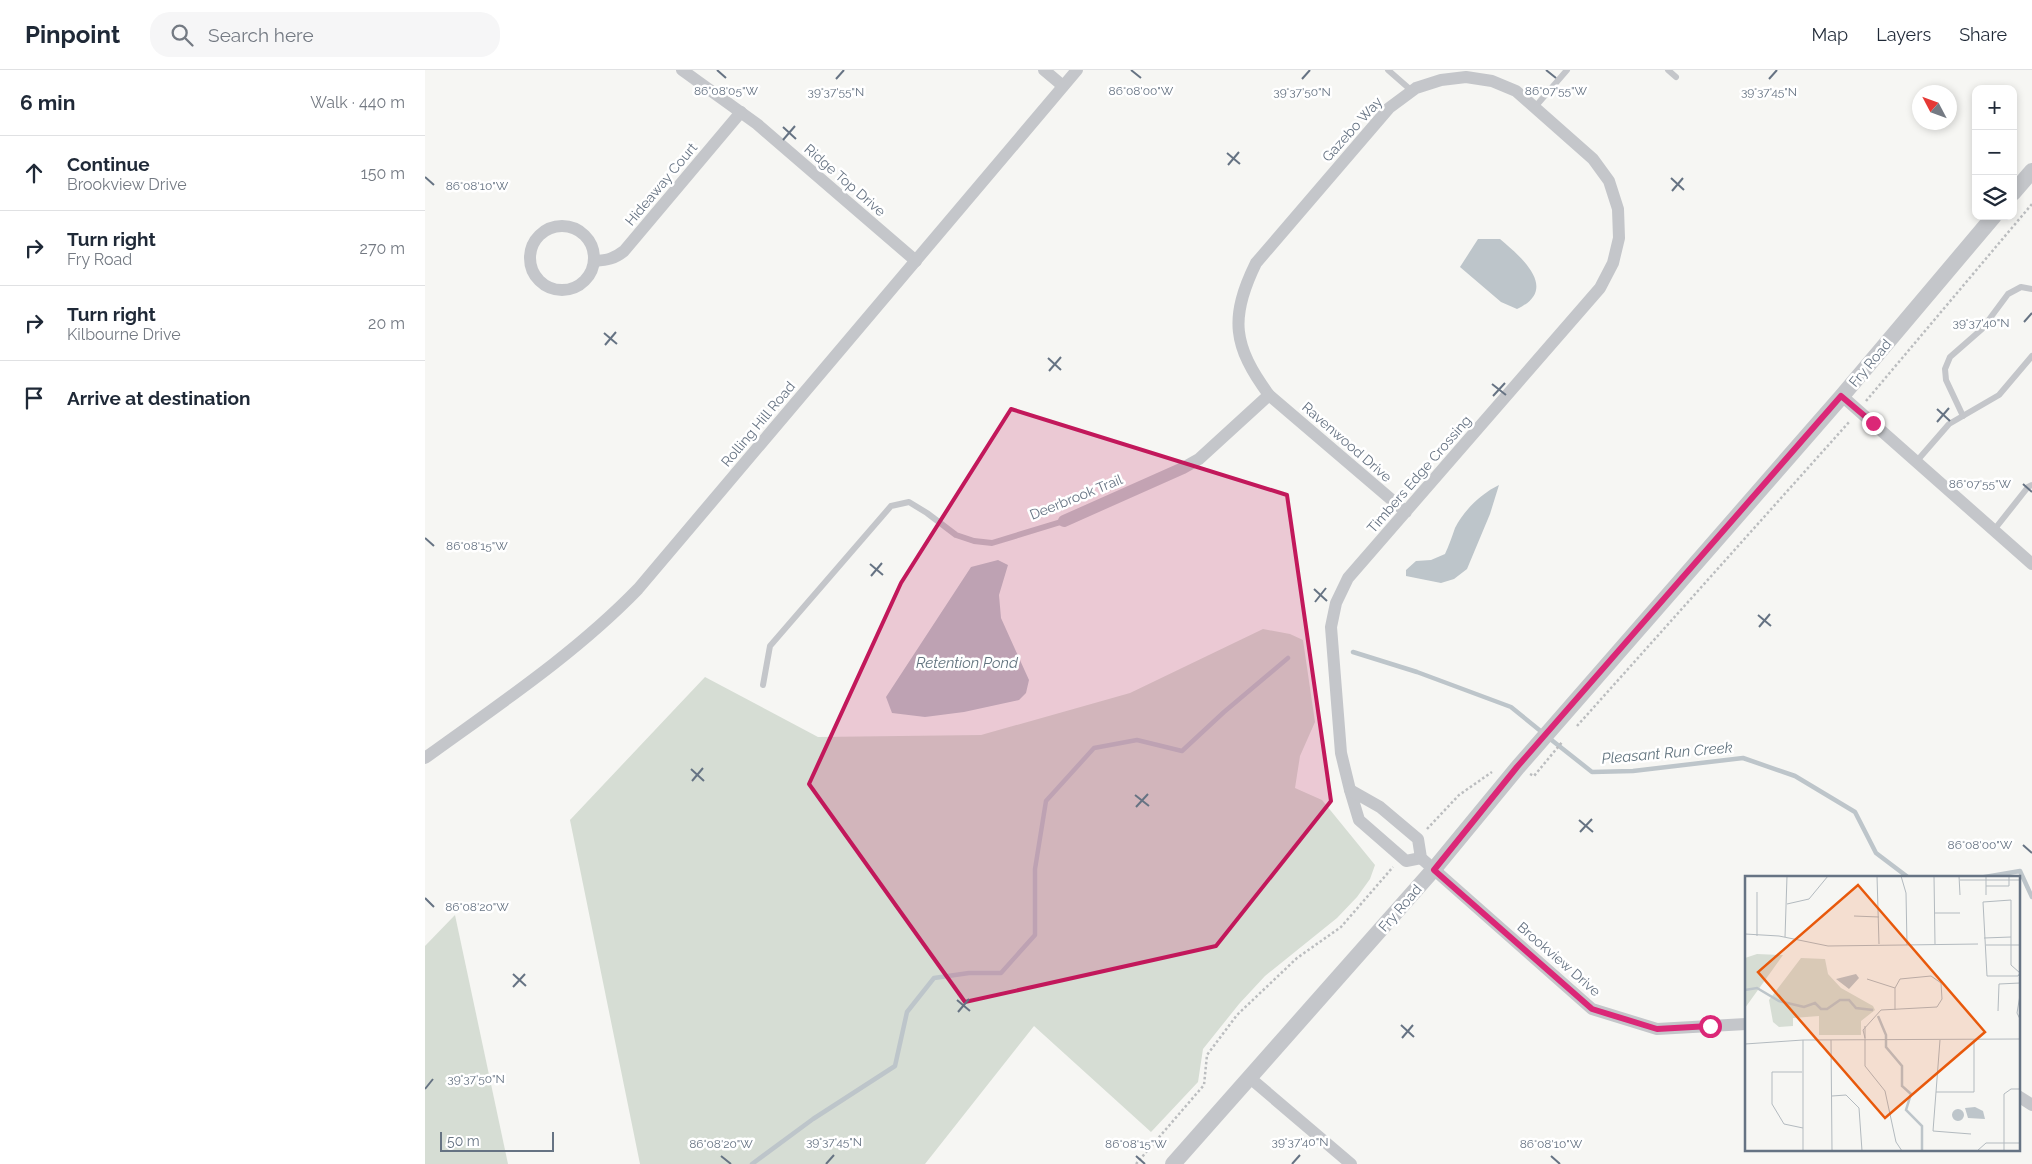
<!DOCTYPE html>
<meta charset="utf-8">
<style>
:root{--surface:#fff;--page:#f6f6f7;--text:#1f2937;--muted:#747a83;--line:#e0e1e3}
body{margin:0;font-family:Raleway,sans-serif;background:var(--page);color:var(--text)}
.controls{position:absolute;right:15px;top:15px;display:grid;overflow:hidden;border-radius:10px;box-shadow:0 2px 8px #0003}
.controls button{width:45px;height:45px;display:grid;place-items:center;padding:0;border:0;border-bottom:1px solid var(--line);background:var(--surface);color:var(--text);font:25px sans-serif}
.compass{position:absolute;left:1487px;top:15px;width:45px;height:45px;border-radius:50%;background:var(--surface);box-shadow:0 2px 8px #0003;rotate:311deg}
.scale{position:absolute;left:15px;bottom:12px;width:114px;box-sizing:border-box;padding-left:5px;border:2px solid #667383;border-top:0;font-size:14px;line-height:18px;white-space:nowrap;color:#667383;-webkit-text-stroke:4px #fff;paint-order:stroke}
.stop{position:absolute;width:15px;height:15px;margin:-11px;border:4px solid #db2777;border-radius:50%;background:#fff}
.stop.end{background:#db2777;border-color:#fff;box-shadow:0 1px 5px #0008}
.list{margin:0;padding:0;list-style:none}
h2{display:flex;justify-content:space-between;align-items:center;height:65px;margin:0;padding:0 20px;font-size:21px}
h2 small{font-size:16px;font-weight:400;color:var(--muted)}
.list li{display:grid;grid-template-columns:32px 1fr auto;gap:15px;align-items:center;box-sizing:border-box;height:75px;padding:0 20px;border-top:1px solid var(--line)}
.list b{display:block;font-size:19px;white-space:nowrap}
.list p{margin:0;font-size:16px;white-space:nowrap;color:var(--muted)}
.list em{font-size:16px;font-style:normal;color:var(--muted)}
.icon{flex:none;width:28px;height:28px;fill:none;stroke:currentColor;stroke-width:2;stroke-linecap:round;stroke-linejoin:round}
.map{position:relative;flex:none;width:1607px;height:1094px;overflow:hidden}
header{display:flex;align-items:center;gap:30px;box-sizing:border-box;height:70px;padding:0 25px;background:var(--surface);border-bottom:1px solid var(--line)}
header strong{font-size:24px}
nav{display:flex;gap:28px;margin-inline-start:auto;font-size:18px}
.search{width:350px;height:45px;background:var(--page);display:flex;align-items:center;gap:12px;box-sizing:border-box;padding:0 18px;border-radius:20px;color:var(--muted);font-size:19px}
main{display:flex}
aside{flex:1;background:var(--surface)}
.map>svg:first-child{display:block}
.green{fill:#d6ddd4}
.water{fill:#bdc5ca}
.lines{fill:none;stroke-linecap:round;stroke-linejoin:round}
.stream{stroke:#bdc5ca;stroke-width:4.5}
.path{stroke:#bbbdbf;stroke-width:2.5;stroke-dasharray:2.5 2.5;stroke-linecap:butt}
.service{stroke:#c4c6ca;stroke-width:6}
.minor{stroke:#c4c6ca;stroke-width:12}
.tertiary{stroke:#c4c6ca;stroke-width:16}
.route{stroke:#db2777;stroke-width:6}
.marked{fill:#c2185b;fill-opacity:0.2;stroke:#c2185b;stroke-width:4;stroke-linejoin:round}
.ticks{fill:none;stroke:#667383;stroke-width:2}
.labels{text-anchor:middle;dominant-baseline:central;stroke-width:5;stroke-linejoin:round;paint-order:stroke}
.street-label{font-size:14px;fill:#667383;stroke:#fff}
.water-label{font-size:15px;font-style:italic;fill:#62747f;stroke:#fff}
.inset-river{fill:none;stroke:#bdc5ca;stroke-width:2.5}
.inset-road{fill:none;stroke:#b3babf;stroke-width:1}
.view{fill:#e8590c;fill-opacity:0.15;stroke:#e8590c;stroke-width:2.5}
.inset-edge{fill:none;stroke:#667383;stroke-width:2.5}
.ticks-label{font-size:12px;text-anchor:middle;fill:#667383;stroke:#fff;stroke-width:5;stroke-linejoin:round;paint-order:stroke}
</style>
<header>
<strong>Pinpoint</strong>
<div class="search"><svg class="icon" aria-label="search" viewBox="0 0 24 24"><circle cx="10" cy="10" r="6"/><path d="M15 15l6 6"/></svg>Search here</div>
<nav><a>Map</a><a>Layers</a><a>Share</a></nav>
</header>
<main>
<aside>
<h2>6 min<small>Walk · 440 m</small></h2>
<ul class="list">
<li><svg class="icon" aria-label="ahead" viewBox="0 0 24 24"><path d="M12 20V5M6 11l6-6 6 6"/></svg><div><b>Continue</b><p>Brookview Drive</p></div><em>150 m</em></li>
<li><svg class="icon" aria-label="right" viewBox="0 0 24 24"><path d="M7 20v-9h11M14 6l5 5-5 5"/></svg><div><b>Turn right</b><p>Fry Road</p></div><em>270 m</em></li>
<li><svg class="icon" aria-label="right" viewBox="0 0 24 24"><path d="M7 20v-9h11M14 6l5 5-5 5"/></svg><div><b>Turn right</b><p>Kilbourne Drive</p></div><em>20 m</em></li>
<li><svg class="icon" aria-label="arrive" viewBox="0 0 24 24"><path d="M6 21V4h12l-3 4 3 4H6"/></svg><div><b>Arrive at destination</b></div></li>
</ul>
</aside>
<div class="map">
<svg width="1607" height="1094" viewBox="0 0 1607 1094">
<rect width="100%" height="100%" fill="#f6f6f3"/>
<g class="green">
<polygon points="838,559 865,564 878,570 890,652 875,686 870,718 897,730 950,795 945,809 932,827 912,848 840,906 814,934 778,979 773,1012 726,1062 609,956 500,1094 215,1094 145,750 280,607 393,667 556,665 705,623"/>
<polygon points="30,845 83,1094 0,1094 0,876"/>
</g>
<g class="water">
<path d="M1053 169H1075C1096 187 1135 219 1092 239L1076 232 1035 197Z"/>
<path d="M1074 415 1065 444 1042 499 1029 509 1016 513 981 506V500L991 491 1006 490 1020 484C1024 475 1027 467 1030 458 1039 440 1057 423 1074 415Z"/>
<polygon points="573,490 583,495 574,525 576,548 604,610 601,623 594,630 539,642 500,647 467,643 461,627 546,497"/>
</g>
<g class="lines">
<g class="stream">
<polyline points="928,582 992,602 1086,637 1118,663"/>
<polyline points="1124,668 1167,702 1208,701 1318,688 1370,706 1430,742 1451,783 1484,808"/>
<polyline points="1554,808 1595,801 1607,827"/>
<polyline points="327,1094 388,1049 470,996 482,942 509,908 544,903 576,903 610,865 610,799 621,731 669,678 712,670 757,681 799,642 863,588"/>
</g>
<g class="path">
<polyline points="1441,331 1607,134"/>
<polyline points="1152,656 1425,351"/>
<polyline points="1105,704 1109,706 1138,671"/>
<polyline points="1002,759 1034,725 1067,702"/>
<polyline points="711,1094 779,1015 782,985 812,945 872,888 916,857 968,797"/>
</g>
<g class="service">
<polyline points="963,0 987,21"/>
<polyline points="1243,0 1251,7"/>
<polyline points="1110,37 1142,0"/>
<polyline points="1538,346 1521,310 1520,299 1525,287 1557,259 1583,224 1596,217 1607,219"/>
<polyline points="1491,392 1524,354 1574,325 1607,286"/>
<polyline points="1569,460 1603,417 1607,415"/>
<polyline points="338,615 345,576 466,436 484,432 502,443 531,465 549,471 567,473 639,451"/>
</g>
<g class="minor">
<polyline points="257,0 332,54 491,191"/>
<polyline points="619,0 638,16"/>
<circle cx="137" cy="188" r="32"/>
<path d="M170 191C182 190 189 189 199 181L316 42"/>
<polyline points="1417,326 1607,494"/>
<path d="M981 442 844 325C808 276 804 248 831 193L964 38 991 18 1016 10 1041 7 1067 11 1091 21 1168 89 1184 111 1193 139 1194 168 1188 193 1175 218 923 508 911 533 906 557 916 683 925 720 934 750 981 791 996 788"/>
<polyline points="639,451 758,398 774,389 844,325"/>
<path d="M0 688C73 635 150 584 213 519L652 0"/>
<polyline points="925,720 955,737 993,769 996,788 1167,939 1232,959 1321,954"/>
<polyline points="825,1008 926,1094"/>
<polyline points="1593,1026 1607,1035"/>
</g>
<g class="tertiary">
<polyline points="1588,123 1607,101"/>
<polyline points="748,1094 1009,799 1093,697 1417,326 1569,146"/>
</g>
</g>
<g class="lines">
<polyline class="route" points="1285,956 1232,959 1167,939 1009,800 1092,697 1416,326 1448,353"/>
</g>
<path class="marked" d="M586 339 862 425 906 731 791 876 540 932 384 714 476 513Z"/>
<path class="ticks" d="M292 0 301 8M706 0 716 8M1121 0 1131 8M411 9 419 0M877 9 885 0M1344 9 1352 0M358 57 371 69M358 70 370 56M802 83 815 94M803 95 814 82M0 107 9 115M1246 108 1259 120M1247 121 1258 108M1599 252 1607 243M179 263 192 274M180 275 191 262M623 288 636 300M624 301 636 287M1067 314 1081 325M1068 326 1080 313M1512 339 1525 351M1512 352 1524 338M1598 414 1607 422M0 468 9 476M445 494 458 505M446 506 457 493M889 519 902 531M890 532 901 518M1333 545 1346 556M1334 557 1345 544M266 699 279 711M267 711 278 698M710 725 724 736M711 737 723 724M1154 750 1168 762M1155 762 1167 749M1598 775 1607 783M0 828 9 837M88 904 101 916M88 917 100 904M532 930 545 941M533 942 544 929M976 955 989 967M977 968 988 955M0 1019 8 1009M296 1086 306 1094M711 1086 720 1094M1126 1086 1135 1094M401 1094 409 1085M867 1094 875 1085"/>
<g class="labels">
<g class="street-label">
<text transform="translate(927 59) rotate(-48)">Gazebo Way</text>
<text transform="translate(420 110) rotate(41)">Ridge Top Drive</text>
<text transform="translate(236 114) rotate(-50)">Hideaway Court</text>
<text transform="translate(1445 293) rotate(-50)">Fry Road</text>
<text transform="translate(333 354) rotate(-50)">Rolling Hill Road</text>
<text transform="translate(922 372) rotate(41)">Ravenwood Drive</text>
<text transform="translate(994 404) rotate(-49)">Timbers Edge Crossing</text>
<text transform="translate(651 427) rotate(-22)">Deerbrook Trail</text>
<text transform="translate(975 838) rotate(-49)">Fry Road</text>
<text transform="translate(1134 889) rotate(41)">Brookview Drive</text>
</g>
<g class="water-label">
<text x="542" y="593">Retention Pond</text>
<text transform="translate(1242 683) rotate(-5)">Pleasant Run Creek</text>
</g>
</g>
<g transform="translate(1320 806)">
<rect width="275" height="275" fill="#f6f6f3"/>
<path d="M12 78 38 79 0 132V82ZM56 82 80 83 83 98 96 112 128 130 130 134 116 145V159H74V140L48 142V150L34 151 28 146 24 124Z" fill="#d6ddd4"/>
<path d="M111 98 114 102 104 113 91 103ZM230 231 238 235 240 243 223 242 220 232ZM207 239a6 6 0 1 1 12 0a6 6 0 1 1-12 0Z" fill="#bdc5ca"/>
<path class="inset-river" d="M0 114 12 112 34 125 59 131 70 127 76 133H82L95 124H104L111 132 128 134M133 140 141 159V171L157 190V210L166 218 161 234 177 250V275"/>
<path class="inset-road" d="M132 0 134 68M156 0 161 17 162 69M189 0 190 68M214 0 215 19M241 0V19M215 4H275M241 10H264V0M12 16V60M266 24V89L275 97 273 100H242L238 26ZM42 28 64 23 83 0M189 37H215M109 40 134 41M0 58 34 60 83 70 233 68M40 61 42 0M239 62 266 61M241 69H275M122 103 150 112M275 119 272 137 275 143M253 135 254 108 275 107M120 150V190L140 215 151 266 157 275M120 162 118 154 136 134 192 131 197 123 196 107 186 100 155 103 150 112V134M86 164 87 275M195 164 188 255 226 258M0 168 58 164 275 163M57 196H27V228L39 248 58 252M191 216H229V164M87 220 101 219 114 232 117 275M58 275V164M232 275 241 267H275M259 275V218L266 213H275"/>
<path class="view" d="M113 9 240 156 140 242 13 96Z"/>
<rect width="275" height="275" class="inset-edge"/>
</g>
<g class="ticks-label">
<text x="301" y="25">86°08'05"W</text>
<text x="716" y="25">86°08'00"W</text>
<text x="1131" y="25">86°07'55"W</text>
<text x="411" y="26">39°37'55"N</text>
<text x="877" y="26">39°37'50"N</text>
<text x="1344" y="26">39°37'45"N</text>
<text x="52" y="120">86°08'10"W</text>
<text x="1556" y="257">39°37'40"N</text>
<text x="1555" y="418">86°07'55"W</text>
<text x="52" y="480">86°08'15"W</text>
<text x="1555" y="779">86°08'00"W</text>
<text x="52" y="841">86°08'20"W</text>
<text x="51" y="1013">39°37'50"N</text>
<text x="409" y="1076">39°37'45"N</text>
<text x="875" y="1076">39°37'40"N</text>
<text x="296" y="1078">86°08'20"W</text>
<text x="711" y="1078">86°08'15"W</text>
<text x="1126" y="1078">86°08'10"W</text>
</g>
</svg>
<div class="controls">
<button>+</button>
<button>−</button>
<button><svg class="icon" aria-label="layers" viewBox="0 0 24 24"><path d="M12 4l9 5-9 5-9-5zM3 14l9 5 9-5"/></svg></button>
</div>
<svg class="compass" viewBox="-18 -18 36 36"><path d="M0-13l5 13h-10z" fill="#e53935"/><path d="M0 13l5-13h-10z" fill="#747a83"/></svg>
<div class="scale">50 m</div>
<div class="stop" style="left:1285px;top:956px"></div>
<div class="stop end" style="left:1448px;top:353px"></div>
</div>
</main>
